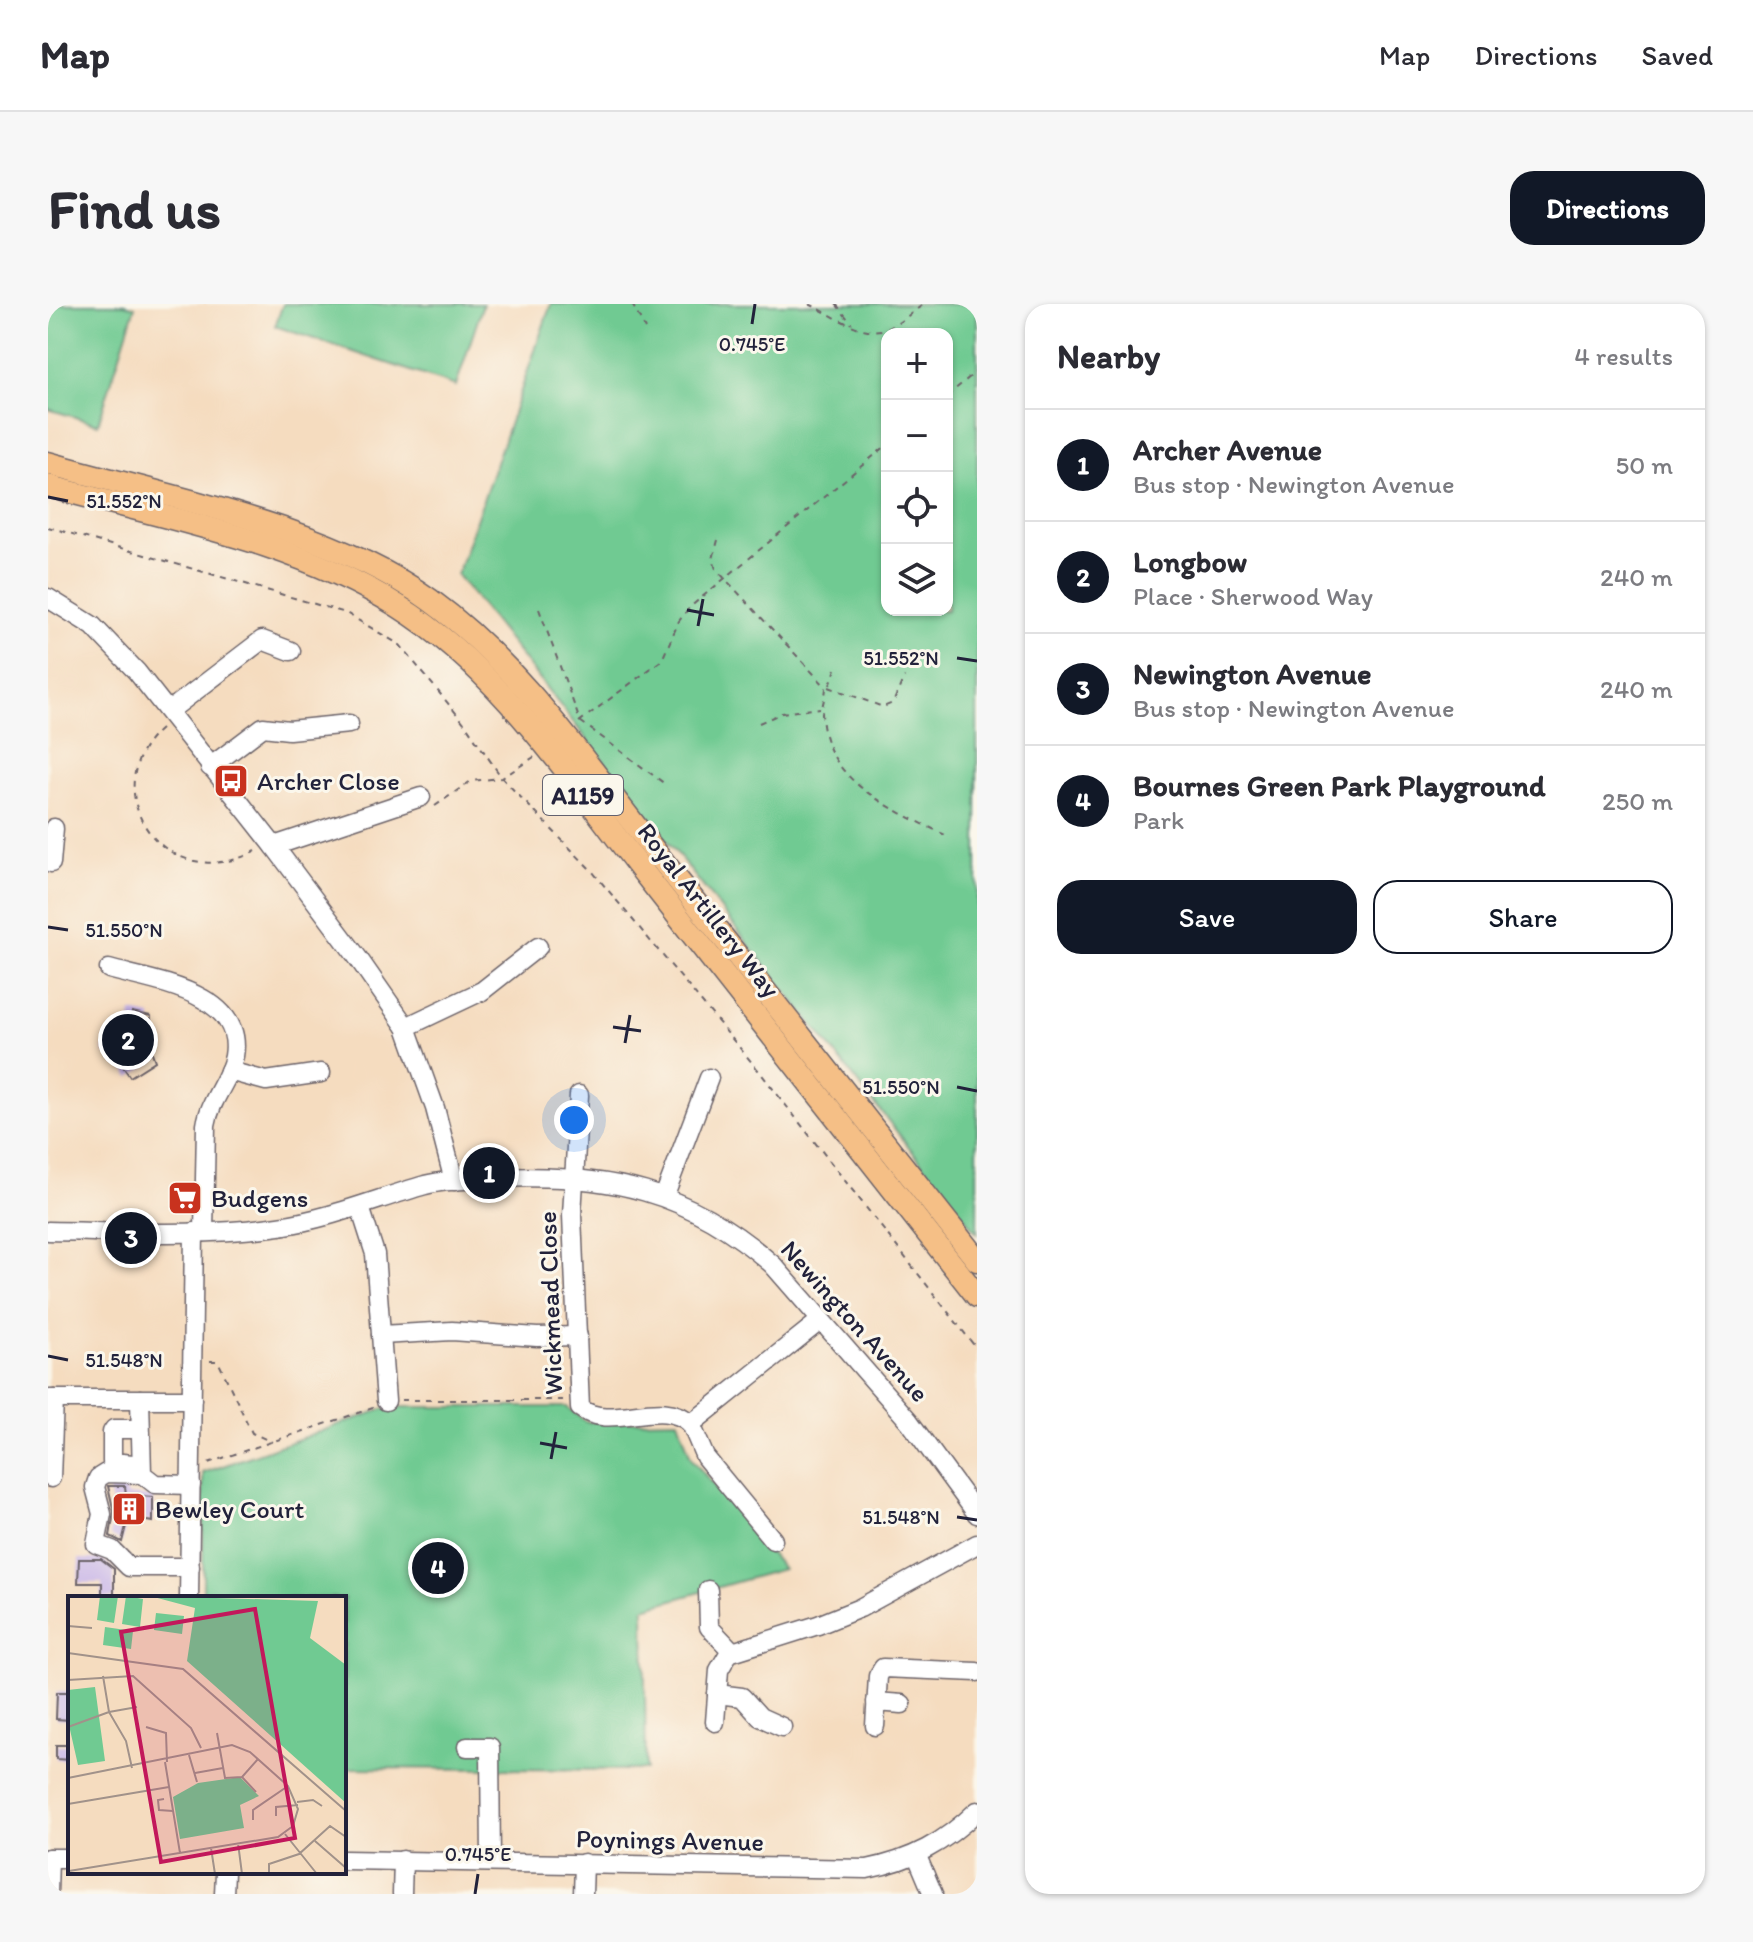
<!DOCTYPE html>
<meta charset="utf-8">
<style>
:root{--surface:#fff;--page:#f7f7f7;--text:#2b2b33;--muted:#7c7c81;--line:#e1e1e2;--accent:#111827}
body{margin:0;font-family:Itim,sans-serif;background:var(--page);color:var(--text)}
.controls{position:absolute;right:24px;top:24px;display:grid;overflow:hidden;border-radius:16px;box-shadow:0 2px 6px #0004}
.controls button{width:72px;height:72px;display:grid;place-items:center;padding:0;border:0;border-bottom:2px solid var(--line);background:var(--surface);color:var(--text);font:40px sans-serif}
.you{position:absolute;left:526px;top:816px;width:28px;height:28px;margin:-20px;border:6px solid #fff;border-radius:50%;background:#1a73e8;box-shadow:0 0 0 12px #1a73e833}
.badge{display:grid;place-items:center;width:52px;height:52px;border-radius:50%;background:var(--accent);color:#fff;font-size:26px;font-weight:700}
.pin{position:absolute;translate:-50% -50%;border:4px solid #fff;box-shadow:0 2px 8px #0006}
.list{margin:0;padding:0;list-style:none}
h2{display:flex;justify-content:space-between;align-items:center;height:104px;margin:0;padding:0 32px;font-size:34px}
h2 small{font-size:26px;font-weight:400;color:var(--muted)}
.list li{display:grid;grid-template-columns:52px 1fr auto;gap:24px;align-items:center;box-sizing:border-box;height:112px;padding:0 32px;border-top:2px solid var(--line)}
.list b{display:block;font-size:30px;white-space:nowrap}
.list p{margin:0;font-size:26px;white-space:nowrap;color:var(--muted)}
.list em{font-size:26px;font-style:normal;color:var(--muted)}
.actions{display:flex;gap:16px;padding:24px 32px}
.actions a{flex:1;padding:18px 0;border:2px solid var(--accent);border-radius:24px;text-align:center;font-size:28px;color:var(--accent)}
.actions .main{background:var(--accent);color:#fff}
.icon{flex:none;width:44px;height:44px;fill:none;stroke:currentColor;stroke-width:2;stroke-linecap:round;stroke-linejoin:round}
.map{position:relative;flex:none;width:929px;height:1590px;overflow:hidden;border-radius:24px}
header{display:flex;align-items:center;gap:48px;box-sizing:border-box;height:112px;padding:0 40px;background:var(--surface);border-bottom:2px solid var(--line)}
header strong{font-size:38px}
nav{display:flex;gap:44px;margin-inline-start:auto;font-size:28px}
.intro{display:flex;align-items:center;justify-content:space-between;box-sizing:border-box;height:192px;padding:0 48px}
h1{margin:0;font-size:56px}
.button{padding:20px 36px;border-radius:24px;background:var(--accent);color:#fff;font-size:28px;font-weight:700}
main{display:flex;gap:48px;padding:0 48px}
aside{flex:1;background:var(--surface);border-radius:24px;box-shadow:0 2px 6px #0004}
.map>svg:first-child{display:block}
.green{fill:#70ca92;stroke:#497666;stroke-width:2;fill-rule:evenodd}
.building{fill:#c4b0e7}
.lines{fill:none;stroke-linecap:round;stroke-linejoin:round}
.minor-casing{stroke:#6c6369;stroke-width:21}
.major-casing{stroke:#6c6369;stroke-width:25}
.path{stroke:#6c6369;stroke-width:2;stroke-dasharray:6 6;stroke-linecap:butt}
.minor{stroke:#fff;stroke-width:18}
.major{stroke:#f5bf86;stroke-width:22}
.ticks{fill:none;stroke:#22223b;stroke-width:3}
.labels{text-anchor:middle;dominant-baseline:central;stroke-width:6;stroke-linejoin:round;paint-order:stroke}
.shield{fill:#fbf7ec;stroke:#636270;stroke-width:2}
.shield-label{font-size:24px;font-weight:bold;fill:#22223b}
.poi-label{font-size:26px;fill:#22223b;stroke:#fbf7ec;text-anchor:start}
.street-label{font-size:26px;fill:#22223b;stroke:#fbf7ec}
.inset-road{fill:none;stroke:#a1928a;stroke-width:2}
.view{fill:#c2185b;fill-opacity:0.15;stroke:#c2185b;stroke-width:4}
.inset-edge{fill:none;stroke:#22223b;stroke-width:4}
.ticks-label{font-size:20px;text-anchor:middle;fill:#22223b;stroke:#fbf7ec;stroke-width:6;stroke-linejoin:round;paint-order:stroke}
</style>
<header>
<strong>Map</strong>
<nav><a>Map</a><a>Directions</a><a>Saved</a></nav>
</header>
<div class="intro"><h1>Find us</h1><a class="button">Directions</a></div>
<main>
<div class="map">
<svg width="929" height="1590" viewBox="0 0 929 1590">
<rect width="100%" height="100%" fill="#fbf7ec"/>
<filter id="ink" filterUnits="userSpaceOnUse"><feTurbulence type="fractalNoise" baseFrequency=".0125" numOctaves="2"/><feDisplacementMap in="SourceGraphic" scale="16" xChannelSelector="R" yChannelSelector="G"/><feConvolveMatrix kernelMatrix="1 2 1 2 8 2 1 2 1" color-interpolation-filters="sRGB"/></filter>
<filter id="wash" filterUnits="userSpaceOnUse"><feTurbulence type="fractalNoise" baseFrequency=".006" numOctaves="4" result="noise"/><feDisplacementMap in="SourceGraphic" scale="32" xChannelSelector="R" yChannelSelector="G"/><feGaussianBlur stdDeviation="1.8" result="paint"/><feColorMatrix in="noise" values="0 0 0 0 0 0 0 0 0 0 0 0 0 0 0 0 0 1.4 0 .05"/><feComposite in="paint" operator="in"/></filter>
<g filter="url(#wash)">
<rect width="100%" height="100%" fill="#f5dcbf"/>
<g class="green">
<polygon points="0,0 76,0 87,3 50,120 0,105"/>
<polygon points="235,0 435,0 408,82 227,22"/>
<path d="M503 0H929V929L409 271ZM899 30V306H839V30Z"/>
<polygon points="341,1103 519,1103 538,1118 630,1116 643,1154 735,1265 596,1304 598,1466 296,1464 296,1294 155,1294 155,1169"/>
</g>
<g id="blocks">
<g class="building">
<polygon points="84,708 103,712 102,743 107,757 82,773 70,755 56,749 58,730 82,727"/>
<polygon points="60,1182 77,1182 78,1191 105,1193 105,1218 80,1214 74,1238 62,1232 66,1208"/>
<polygon points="31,1255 53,1255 66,1265 66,1294 54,1294 54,1279 30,1279"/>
<polygon points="9,1388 22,1388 22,1416 8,1415"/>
<polygon points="8,1441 22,1441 22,1456 8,1455"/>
</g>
</g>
</g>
<g filter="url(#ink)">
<use href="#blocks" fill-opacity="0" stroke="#6c6369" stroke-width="2"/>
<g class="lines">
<g class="minor-casing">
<g id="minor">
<polyline points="0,294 45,322 89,368 226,542 310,654 358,723 387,804 406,877"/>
<polyline points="121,407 214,336 243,347"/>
<polyline points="162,463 215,423 241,426 301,420"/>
<polyline points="226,542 373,493"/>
<polyline points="3,559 6,524"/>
<path d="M61 665C103 677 197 688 186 752 182 776 162 795 158 821L156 928"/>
<polyline points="358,723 434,687 490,643"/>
<polyline points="181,767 218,777 273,769"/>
<path d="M531 791 524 911 532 1104C563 1128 614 1091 643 1120"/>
<polyline points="616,893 661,774"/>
<polyline points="312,903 327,950 338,1097"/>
<path d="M0 927C76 928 155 933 231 922 281 915 328 895 377 881 400 875 426 876 450 874 559 869 641 886 725 961L861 1117 929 1210"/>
<polyline points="333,1031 404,1027 489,1033 530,1032"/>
<polyline points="0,1095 144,1095"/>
<polyline points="92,1095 94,1170 107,1180 143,1181"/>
<polyline points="85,1160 64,1158 64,1128 66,1125 92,1125"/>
<polyline points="94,1170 58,1169 50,1174 47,1183 54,1210 48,1240 64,1246 81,1263 142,1263"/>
<polyline points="3,1174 6,1095"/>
<polyline points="725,1236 657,1153 643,1120 773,1016"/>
<polyline points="660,1286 661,1323 684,1347"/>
<polyline points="141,1294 146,928"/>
<polyline points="669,1390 694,1393 712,1413 734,1423"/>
<polyline points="828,1398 854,1400"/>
<polyline points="667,1418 671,1366 681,1349 770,1321 812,1304 929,1240"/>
<polyline points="827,1422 830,1372 835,1364 929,1368"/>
<polyline points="419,1443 442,1443 443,1558"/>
<polyline points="869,1552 885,1590"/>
<polyline points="0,1554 22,1554"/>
<path d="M296 1556 819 1565C864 1556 896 1539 929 1507"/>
<polyline points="0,1590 1,1554"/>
<polyline points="176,1590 177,1568"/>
<polyline points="354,1590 355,1556"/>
<polyline points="535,1590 536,1559"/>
</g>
</g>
<g class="major-casing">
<g id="major">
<path d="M0 159C120 193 280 223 382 296 474 363 540 463 610 551 716 686 823 821 929 956"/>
<path d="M0 182C116 214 247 237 350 302 454 367 525 479 600 574 710 713 819 853 929 992"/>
</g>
</g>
<g class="path">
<polyline points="584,0 597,25"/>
<path d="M761 0C786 11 818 37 845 22 856 16 866 6 877 0"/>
<polyline points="788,0 804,20"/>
<polyline points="899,92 929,67"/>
<polyline points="0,223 298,309 352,341 417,420 454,474 544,567 711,767 929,1045"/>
<path d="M670 236 665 255 668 265 778 383C778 391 774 400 774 407 774 478 844 504 897 531"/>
<polyline points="491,305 532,417 617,480"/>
<polyline points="782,381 788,365"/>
<polyline points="781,383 835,403 845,399 856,373"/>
<polyline points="531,418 614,356 631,317 642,303 839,141"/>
<polyline points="711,419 734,409 772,404"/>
<path d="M113 425C45 484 114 595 208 547"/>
<polyline points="387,502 423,477 454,474 486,453"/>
<polyline points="162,1057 170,1057 204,1129 224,1138"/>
<polyline points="353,1096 515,1096"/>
<polyline points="160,1159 325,1104"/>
</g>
<use href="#minor" class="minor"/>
<use href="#major" class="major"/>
</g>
</g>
<path class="ticks" d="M704 20 707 0M0 193 20 197M639 306 666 311M650 322 655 295M909 354 929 357M0 623 20 626M565 723 593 727M577 739 582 711M909 783 929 787M0 1052 20 1056M492 1139 519 1144M503 1155 508 1128M909 1213 929 1216M427 1590 430 1570"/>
<defs>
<g id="bus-square" transform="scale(1.8)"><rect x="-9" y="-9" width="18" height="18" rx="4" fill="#c8321e" stroke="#fbf7ec"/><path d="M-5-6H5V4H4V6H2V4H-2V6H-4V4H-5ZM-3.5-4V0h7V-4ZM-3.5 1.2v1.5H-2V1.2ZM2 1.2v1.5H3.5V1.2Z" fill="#fff"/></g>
<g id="supermarket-square" transform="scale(1.8)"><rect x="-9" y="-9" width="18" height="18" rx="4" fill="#c8321e" stroke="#fbf7ec"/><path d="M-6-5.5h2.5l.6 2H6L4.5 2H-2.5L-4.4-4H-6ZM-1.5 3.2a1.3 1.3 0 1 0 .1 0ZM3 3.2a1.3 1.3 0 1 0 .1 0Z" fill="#fff"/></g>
<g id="building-square" transform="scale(1.8)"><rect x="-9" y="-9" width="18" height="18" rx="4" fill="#c8321e" stroke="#fbf7ec"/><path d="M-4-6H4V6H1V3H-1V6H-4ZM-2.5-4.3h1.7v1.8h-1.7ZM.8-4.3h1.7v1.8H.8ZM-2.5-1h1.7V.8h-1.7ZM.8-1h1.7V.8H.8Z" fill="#fff"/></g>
</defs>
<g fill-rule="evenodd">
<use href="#bus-square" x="183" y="477"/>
<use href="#supermarket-square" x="137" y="894"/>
<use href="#building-square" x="81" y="1205"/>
</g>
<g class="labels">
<rect class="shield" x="495" y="471" width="80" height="40" rx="6"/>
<g class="shield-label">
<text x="535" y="491">A1159</text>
</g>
<g class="poi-label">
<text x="209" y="477">Archer Close</text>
<text x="163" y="894">Budgens</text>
<text x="107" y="1205">Bewley Court</text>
</g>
<g class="street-label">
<text transform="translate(661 606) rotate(52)">Royal Artillery Way</text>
<text transform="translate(502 999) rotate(-92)">Wickmead Close</text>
<text transform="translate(807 1017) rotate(48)">Newington Avenue</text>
<text transform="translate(622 1536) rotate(1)">Poynings Avenue</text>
</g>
</g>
<g transform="translate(20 1292)">
<rect width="278" height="278" fill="#f5dcbf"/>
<path d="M32 0H50L46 27 29 24ZM58 0 75 3 72 31 54 28ZM82 0 250 5 242 42 278 69V207L119 65 127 12ZM88 17 116 20 114 38 86 34ZM37 31 65 35 63 53 35 49ZM27 91 37 165 10 169 0 125V94ZM172 181 191 200 172 209 176 232 112 243 105 201 130 187Z" fill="#70ca92"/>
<path class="inset-road" d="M0 30 24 32M0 57 115 73 278 215M35 80 41 116 58 145 64 172M0 84 65 80 123 132 133 152M41 116 69 111M0 131 41 116M78 131 98 137 99 166M149 137 157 182 174 181M121 159 129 186M97 166 112 257M127 177 155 172M0 182 164 149 182 156 220 190 230 213 225 230 210 241 1 275M188 196 174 181 190 163M96 203 90 204 91 214 105 215M229 206 245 204 254 210M0 208 101 191M208 220V211L230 209M185 224V214L220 190M217 238 249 278M247 245 278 272M170 247 174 278M143 252 147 278M201 278V268L231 258 262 230 278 241"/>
<path class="view" d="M187 13 227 242 93 266 53 36Z"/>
<rect width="278" height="278" class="inset-edge"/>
</g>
<g class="ticks-label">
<text x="704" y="47">0.745°E</text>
<text x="76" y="204">51.552°N</text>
<text x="853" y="361">51.552°N</text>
<text x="76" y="633">51.550°N</text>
<text x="853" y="790">51.550°N</text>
<text x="76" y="1063">51.548°N</text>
<text x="853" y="1220">51.548°N</text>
<text x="430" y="1557">0.745°E</text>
</g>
</svg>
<div class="controls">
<button>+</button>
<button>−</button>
<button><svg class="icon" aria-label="locate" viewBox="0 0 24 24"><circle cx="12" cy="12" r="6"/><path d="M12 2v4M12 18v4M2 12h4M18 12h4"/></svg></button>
<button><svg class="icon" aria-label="layers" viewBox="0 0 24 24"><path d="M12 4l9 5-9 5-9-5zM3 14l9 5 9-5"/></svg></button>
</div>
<div class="you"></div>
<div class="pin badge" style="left:441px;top:869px">1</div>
<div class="pin badge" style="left:80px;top:736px">2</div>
<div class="pin badge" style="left:83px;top:934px">3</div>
<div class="pin badge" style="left:390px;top:1264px">4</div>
</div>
<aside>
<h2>Nearby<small>4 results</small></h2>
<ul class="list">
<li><span class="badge">1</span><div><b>Archer Avenue</b><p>Bus stop · Newington Avenue</p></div><em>50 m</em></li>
<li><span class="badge">2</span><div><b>Longbow</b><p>Place · Sherwood Way</p></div><em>240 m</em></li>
<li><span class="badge">3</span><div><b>Newington Avenue</b><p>Bus stop · Newington Avenue</p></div><em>240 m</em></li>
<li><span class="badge">4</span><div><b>Bournes Green Park Playground</b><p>Park</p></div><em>250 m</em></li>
</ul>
<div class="actions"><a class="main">Save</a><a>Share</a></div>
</aside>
</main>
